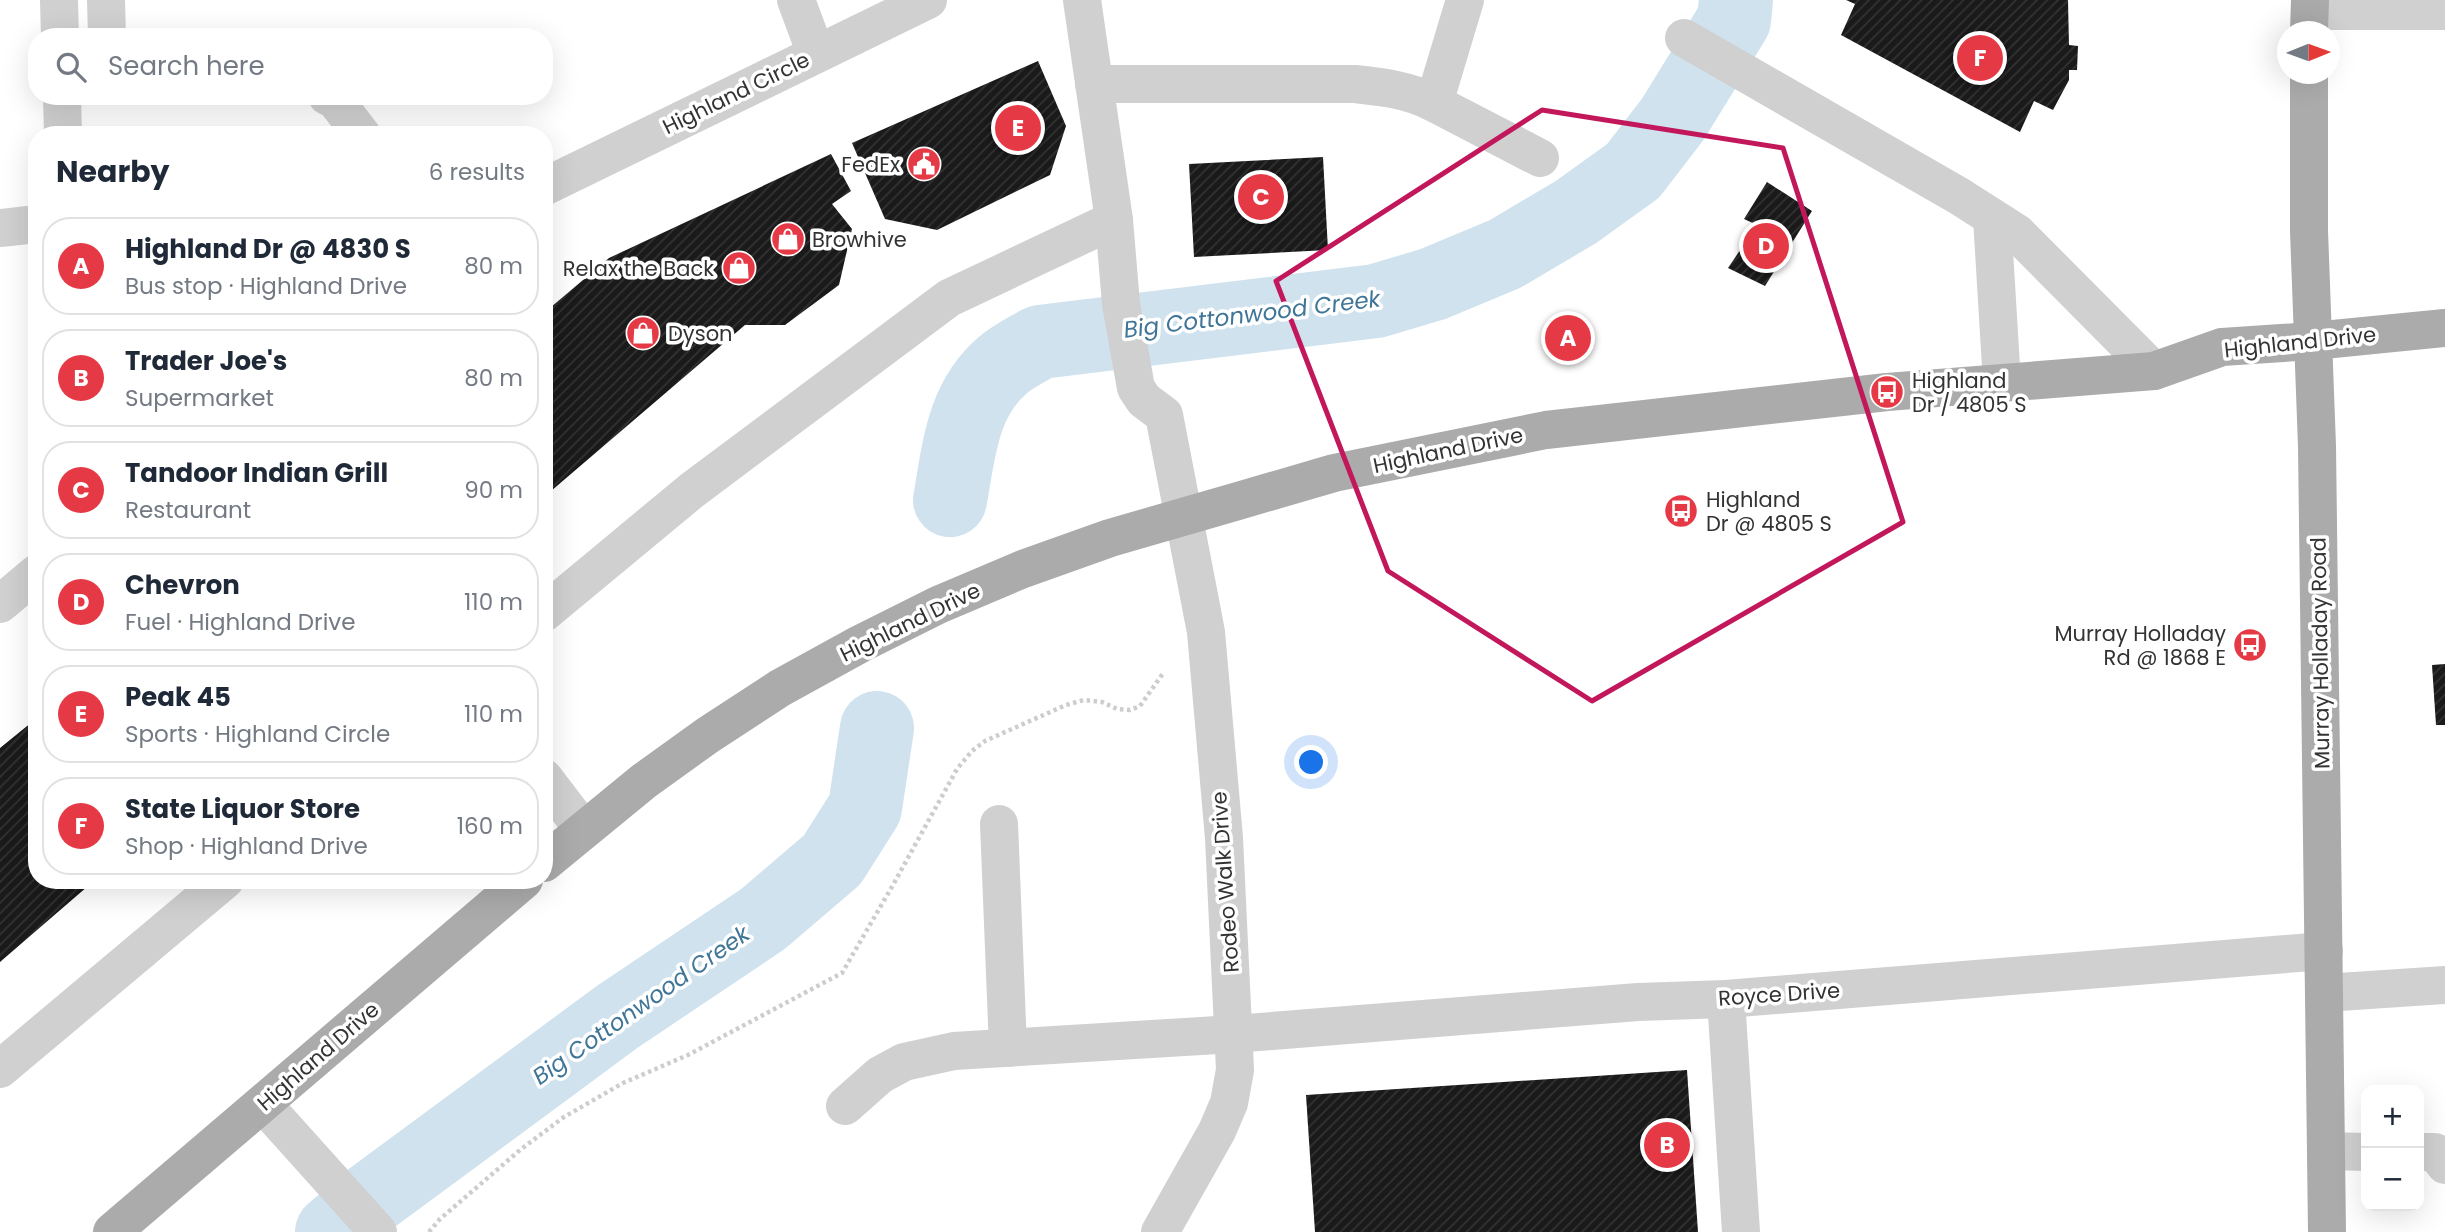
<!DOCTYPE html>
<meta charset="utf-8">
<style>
:root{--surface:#fff;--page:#f6f6f7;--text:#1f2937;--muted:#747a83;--line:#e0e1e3;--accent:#e63946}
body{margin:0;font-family:Poppins,sans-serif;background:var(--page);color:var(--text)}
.controls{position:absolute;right:21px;bottom:21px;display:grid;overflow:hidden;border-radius:14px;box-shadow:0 7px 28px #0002}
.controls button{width:63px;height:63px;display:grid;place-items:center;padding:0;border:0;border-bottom:2px solid var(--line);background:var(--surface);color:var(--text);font:35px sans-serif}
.compass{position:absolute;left:2277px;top:21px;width:63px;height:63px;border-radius:50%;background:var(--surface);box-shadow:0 7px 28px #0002;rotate:89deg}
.you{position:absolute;left:1312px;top:763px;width:24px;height:24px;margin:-18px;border:5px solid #fff;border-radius:50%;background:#1a73e8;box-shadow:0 0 0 10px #1a73e833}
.badge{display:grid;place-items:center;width:46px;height:46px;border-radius:50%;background:var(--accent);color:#fff;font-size:23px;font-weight:700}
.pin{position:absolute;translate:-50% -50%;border:4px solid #fff;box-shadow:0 2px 7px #0006}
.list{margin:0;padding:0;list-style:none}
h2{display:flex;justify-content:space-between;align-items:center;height:91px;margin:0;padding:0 28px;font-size:30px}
h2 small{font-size:23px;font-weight:400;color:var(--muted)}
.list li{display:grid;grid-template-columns:46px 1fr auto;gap:21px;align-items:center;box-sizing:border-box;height:98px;margin:0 14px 14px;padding:0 14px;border:2px solid var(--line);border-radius:28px}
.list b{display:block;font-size:26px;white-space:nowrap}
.list p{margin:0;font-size:23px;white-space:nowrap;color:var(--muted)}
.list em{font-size:23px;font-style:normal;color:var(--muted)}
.icon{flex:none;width:38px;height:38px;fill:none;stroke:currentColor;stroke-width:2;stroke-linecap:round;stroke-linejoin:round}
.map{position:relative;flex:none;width:2445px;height:1232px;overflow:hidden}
.search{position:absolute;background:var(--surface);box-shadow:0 7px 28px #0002;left:28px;top:28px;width:525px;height:77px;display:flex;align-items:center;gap:18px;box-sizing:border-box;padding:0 24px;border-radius:28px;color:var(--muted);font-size:26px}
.panel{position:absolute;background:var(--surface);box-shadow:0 7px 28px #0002;left:28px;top:126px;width:525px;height:763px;border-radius:28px}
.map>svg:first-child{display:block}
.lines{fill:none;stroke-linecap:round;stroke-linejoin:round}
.river{stroke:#cfe2ee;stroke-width:74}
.building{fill:url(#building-hatch)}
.path{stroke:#cdcdcd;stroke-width:4.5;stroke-dasharray:3.5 3.5;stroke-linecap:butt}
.minor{stroke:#d0d0d0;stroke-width:38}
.major{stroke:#ababab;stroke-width:38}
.marked{fill:none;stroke:#c2185b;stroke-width:5;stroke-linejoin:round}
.labels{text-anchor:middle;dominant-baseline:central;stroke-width:7;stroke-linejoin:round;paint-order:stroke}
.street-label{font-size:21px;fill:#333;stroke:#fff}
.poi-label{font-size:21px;fill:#333;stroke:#fff;text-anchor:start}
.water-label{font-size:23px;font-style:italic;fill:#3f7597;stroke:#fff}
</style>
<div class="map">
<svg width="2445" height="1232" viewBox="0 0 2445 1232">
<defs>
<pattern id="building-hatch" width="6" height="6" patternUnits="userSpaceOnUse" patternTransform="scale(1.75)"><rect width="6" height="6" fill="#1a1a1a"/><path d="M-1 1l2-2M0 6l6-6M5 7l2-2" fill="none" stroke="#333"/></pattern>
</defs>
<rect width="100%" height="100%" fill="#fff"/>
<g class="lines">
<g class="river">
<path d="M950 500C959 450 962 400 1003 365 1013 356 1028 349 1040 342L1376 301 1433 284 1505 254 1576 212 1633 171 1673 119 1734 20 1736 0"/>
<polyline points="332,1232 373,1197 617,1017 763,919 832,860 865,808 877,728"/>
</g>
</g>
<g class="building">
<polygon points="1846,0 2068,0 2069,45 2078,46 2077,70 2069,70 2069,80 2053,110 2034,101 2020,132 1841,35 1855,4"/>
<polygon points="1038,61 1066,126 1050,175 937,230 885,219 852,143"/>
<polygon points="831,154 851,191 832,204 852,229 839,285 785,325 745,325 544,497 544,313 609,258"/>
<polygon points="1323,157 1328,250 1194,257 1189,164"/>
<polygon points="1767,182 1812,211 1765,286 1728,268 1757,225 1744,219"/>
<polygon points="2445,664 2445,725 2436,725 2432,665"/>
<polygon points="37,718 37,880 95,880 0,962 0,748"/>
<polygon points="1687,1070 1698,1232 1315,1232 1306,1095"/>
</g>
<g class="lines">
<polyline class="path" points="429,1232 440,1219 520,1150 564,1117 623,1083 688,1055 842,973 893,885 957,769 972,751 985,741 1066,705 1084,700 1102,702 1117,709 1130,710 1140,706 1164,672"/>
<g class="minor">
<polyline points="59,0 60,37"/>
<polyline points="106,0 107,37"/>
<polyline points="796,0 816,54"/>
<polyline points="1082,0 1114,220 1121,304 1136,388 1144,400 1164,415 1206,632 1224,838 1235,1070 1229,1103 1217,1131 1160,1232"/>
<polyline points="2310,11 2445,11"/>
<polyline points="1684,38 1959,196 2017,233 2154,371"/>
<path d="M1094 84H1355C1383 87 1409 90 1434 103L1465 0"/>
<polyline points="62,96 63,135"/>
<polyline points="327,96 335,100 362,135"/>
<polyline points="1434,103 1540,158"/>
<polyline points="544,187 928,0"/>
<polyline points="1992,218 2002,383"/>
<polyline points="0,228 37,224"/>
<polyline points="0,604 37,573"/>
<polyline points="544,613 691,491 949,298 1114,220"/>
<polyline points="544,778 583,829"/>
<polyline points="999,824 1008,1048"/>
<polyline points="2324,993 2445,985"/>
<polyline points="1726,999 1741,1232"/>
<polyline points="0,1069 225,880"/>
<polyline points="263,1104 378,1232"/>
<polyline points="845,1106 880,1075 904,1062 954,1051 1234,1034 1638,1002 1726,999 2324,951"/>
<polyline points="2326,1151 2366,1152"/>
<polyline points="2419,1152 2435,1152 2445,1165"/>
</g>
<g class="major">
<polyline points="2309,32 2310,0"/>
<polyline points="2309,74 2309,231 2317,446 2327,1232"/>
<polyline points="544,863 644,781 708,735 780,688 860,644 938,605 1023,569 1110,538 1238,501 1334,473 1546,430 1887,392 2154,371 2222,347 2313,341 2445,328"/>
<polyline points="112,1232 524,880"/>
</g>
</g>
<path class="marked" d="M1542 110 1783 148 1903 522 1592 701 1388 571 1276 281Z"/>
<defs>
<g id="civic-disc" transform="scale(1.75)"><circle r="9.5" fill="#e63946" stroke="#fff"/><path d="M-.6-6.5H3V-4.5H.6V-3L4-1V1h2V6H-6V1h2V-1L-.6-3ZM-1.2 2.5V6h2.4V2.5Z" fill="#fff"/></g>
<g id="shop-disc" transform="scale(1.75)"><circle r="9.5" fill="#e63946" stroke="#fff"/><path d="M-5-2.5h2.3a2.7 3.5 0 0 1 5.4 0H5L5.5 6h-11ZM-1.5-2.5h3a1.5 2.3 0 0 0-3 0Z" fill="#fff"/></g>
<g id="bus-disc" transform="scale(1.75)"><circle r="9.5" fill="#e63946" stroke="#fff"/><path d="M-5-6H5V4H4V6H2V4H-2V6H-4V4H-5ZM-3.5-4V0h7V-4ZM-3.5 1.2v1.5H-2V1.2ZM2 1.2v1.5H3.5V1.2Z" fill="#fff"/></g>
</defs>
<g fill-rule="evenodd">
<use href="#civic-disc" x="924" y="164"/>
<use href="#shop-disc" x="788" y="239"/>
<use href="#shop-disc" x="739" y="268"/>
<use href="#shop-disc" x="643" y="333"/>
<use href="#bus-disc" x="1887" y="392"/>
<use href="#bus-disc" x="1681" y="511"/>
<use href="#bus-disc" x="2250" y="645"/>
</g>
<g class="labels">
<g class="street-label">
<text transform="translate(736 93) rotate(-26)">Highland Circle</text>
<text transform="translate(2300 342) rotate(-6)">Highland Drive</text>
<text transform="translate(1448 450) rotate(-12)">Highland Drive</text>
<text transform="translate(910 622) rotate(-26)">Highland Drive</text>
<text transform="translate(2320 653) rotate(-91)">Murray Holladay Road</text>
<text transform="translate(1225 882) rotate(-94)">Rodeo Walk Drive</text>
<text transform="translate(1779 994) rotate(-4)">Royce Drive</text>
<text transform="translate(318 1056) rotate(-41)">Highland Drive</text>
</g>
<g class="poi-label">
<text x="900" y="164" text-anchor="end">FedEx</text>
<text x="812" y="239">Browhive</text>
<text x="714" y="268" text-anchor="end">Relax the Back</text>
<text x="668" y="333">Dyson</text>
<text x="1912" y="380">Highland<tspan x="1912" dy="24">Dr / 4805 S</tspan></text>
<text x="1706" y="499">Highland<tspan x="1706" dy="24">Dr @ 4805 S</tspan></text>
<text x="2226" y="633" text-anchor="end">Murray Holladay<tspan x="2226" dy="24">Rd @ 1868 E</tspan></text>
</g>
<g class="water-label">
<text transform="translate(1252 314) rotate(-7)">Big Cottonwood Creek</text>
<text transform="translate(641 1005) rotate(-35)">Big Cottonwood Creek</text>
</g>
</g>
</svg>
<div class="controls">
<button>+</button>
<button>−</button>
</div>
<svg class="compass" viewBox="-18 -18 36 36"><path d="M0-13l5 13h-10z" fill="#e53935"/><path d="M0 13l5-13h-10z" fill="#747a83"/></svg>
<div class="you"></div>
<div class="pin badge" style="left:1568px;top:338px">A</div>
<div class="pin badge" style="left:1667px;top:1145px">B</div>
<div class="pin badge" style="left:1261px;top:197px">C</div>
<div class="pin badge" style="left:1766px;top:246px">D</div>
<div class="pin badge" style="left:1018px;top:128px">E</div>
<div class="pin badge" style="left:1980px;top:58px">F</div>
<div class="search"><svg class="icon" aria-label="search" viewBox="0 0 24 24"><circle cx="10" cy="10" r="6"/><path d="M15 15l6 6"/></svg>Search here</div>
<section class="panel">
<h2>Nearby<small>6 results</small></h2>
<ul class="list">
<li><span class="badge">A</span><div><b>Highland Dr @ 4830 S</b><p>Bus stop · Highland Drive</p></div><em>80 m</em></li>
<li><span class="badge">B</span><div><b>Trader Joe's</b><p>Supermarket</p></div><em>80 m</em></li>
<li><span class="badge">C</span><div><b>Tandoor Indian Grill</b><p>Restaurant</p></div><em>90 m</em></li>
<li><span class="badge">D</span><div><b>Chevron</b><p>Fuel · Highland Drive</p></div><em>110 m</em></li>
<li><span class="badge">E</span><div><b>Peak 45</b><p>Sports · Highland Circle</p></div><em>110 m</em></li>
<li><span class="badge">F</span><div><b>State Liquor Store</b><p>Shop · Highland Drive</p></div><em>160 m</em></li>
</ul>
</section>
</div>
